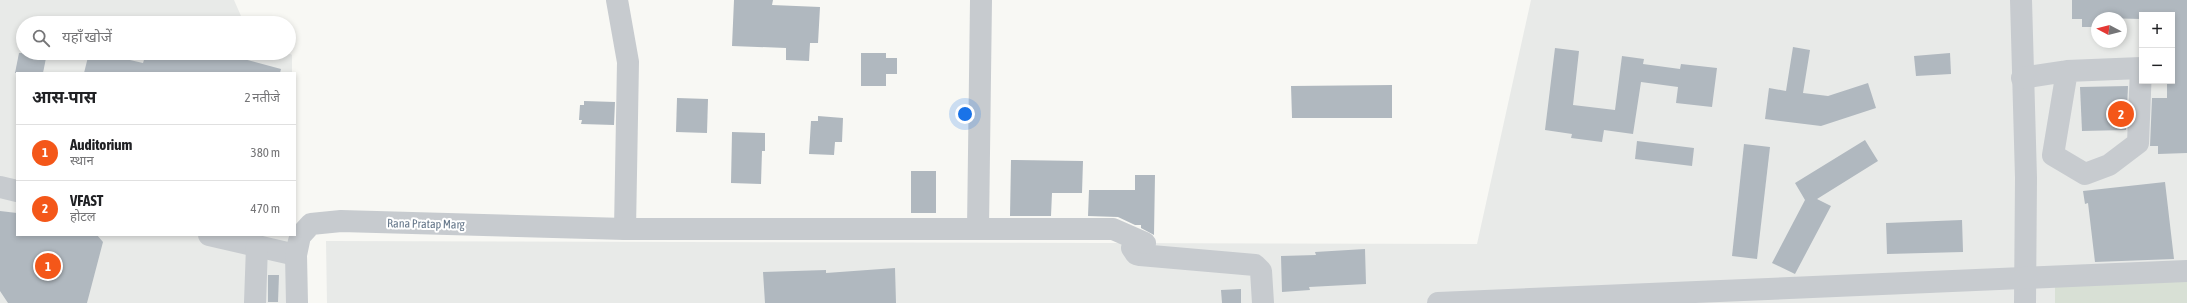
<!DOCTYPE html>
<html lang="hi">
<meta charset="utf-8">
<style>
:root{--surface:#fff;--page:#f6f6f6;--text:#202124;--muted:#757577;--line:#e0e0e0;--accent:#f45719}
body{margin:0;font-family:"Asap Condensed","Noto Sans Devanagari",sans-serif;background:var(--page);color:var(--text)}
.controls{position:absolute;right:12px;top:12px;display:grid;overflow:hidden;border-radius:0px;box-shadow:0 2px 6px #0003}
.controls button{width:36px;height:36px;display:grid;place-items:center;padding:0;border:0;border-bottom:1px solid var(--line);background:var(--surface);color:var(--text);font:20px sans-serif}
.compass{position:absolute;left:2091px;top:12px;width:36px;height:36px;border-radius:50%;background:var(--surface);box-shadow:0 2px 6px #0003;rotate:277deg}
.you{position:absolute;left:965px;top:114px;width:14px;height:14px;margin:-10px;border:3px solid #fff;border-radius:50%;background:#1a73e8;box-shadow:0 0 0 6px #1a73e833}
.badge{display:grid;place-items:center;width:26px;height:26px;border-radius:50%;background:var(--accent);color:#fff;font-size:13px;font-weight:700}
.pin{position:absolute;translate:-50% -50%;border:2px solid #fff;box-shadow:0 1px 4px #0006}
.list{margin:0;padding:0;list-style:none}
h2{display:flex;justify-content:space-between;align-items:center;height:52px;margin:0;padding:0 16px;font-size:17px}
h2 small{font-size:13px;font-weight:400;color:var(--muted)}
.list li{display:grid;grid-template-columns:26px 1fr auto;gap:12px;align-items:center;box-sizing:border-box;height:56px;padding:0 16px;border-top:1px solid var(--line)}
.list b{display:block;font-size:15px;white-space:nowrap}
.list p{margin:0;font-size:13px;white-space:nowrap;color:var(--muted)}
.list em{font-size:13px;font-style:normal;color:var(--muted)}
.icon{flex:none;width:22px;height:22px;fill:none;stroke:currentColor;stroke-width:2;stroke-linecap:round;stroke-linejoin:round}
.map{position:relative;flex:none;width:2187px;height:303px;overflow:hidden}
.search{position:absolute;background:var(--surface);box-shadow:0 2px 6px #0003;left:16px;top:16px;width:280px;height:44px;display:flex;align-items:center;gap:10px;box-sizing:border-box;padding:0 14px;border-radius:22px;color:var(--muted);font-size:15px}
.panel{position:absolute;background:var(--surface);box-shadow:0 2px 6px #0003;left:16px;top:72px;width:280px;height:164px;border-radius:0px}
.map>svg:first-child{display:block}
.built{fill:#e8eae8;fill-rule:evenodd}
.green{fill:#d8e0d5}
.building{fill:#b0b8bf}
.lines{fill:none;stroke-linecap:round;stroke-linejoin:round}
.minor{stroke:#c7cbcf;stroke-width:22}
.labels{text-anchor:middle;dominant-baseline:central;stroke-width:4;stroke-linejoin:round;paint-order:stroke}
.street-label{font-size:12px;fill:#647689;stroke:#fff}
</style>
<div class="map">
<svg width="2187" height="303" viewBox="0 0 2187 303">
<rect width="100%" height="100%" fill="#f8f8f4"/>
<g class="built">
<polygon points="0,0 234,0 241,16 250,23 23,23 23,53 289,53 292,55 292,73 17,73 17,235 288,235 288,303 0,303"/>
<path d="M1531 0H2187V303H327L326 241 1477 244ZM2142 15H2172V81H2142ZM2097 18H2121V42H2097Z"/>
</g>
<polygon class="green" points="2187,278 2187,303 2055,303 2055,283"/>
<g class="building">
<polygon points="734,0 773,0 772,5 820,7 818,43 810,43 809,61 786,60 786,48 732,46"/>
<polygon points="2072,0 2187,0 2187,153 2158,154 2158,146 2150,146 2152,98 2167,98 2167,81 2172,81 2172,15 2142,15 2142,19 2097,18 2095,27 2082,27 2082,19 2072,19"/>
<polygon points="1793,47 1810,50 1803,93 1828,96 1868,83 1876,108 1821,126 1765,119 1769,88 1786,91"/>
<polygon points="1555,48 1579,51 1573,105 1615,110 1622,56 1644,59 1643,64 1680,69 1681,64 1717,68 1712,107 1676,103 1678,87 1641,82 1633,134 1604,130 1602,142 1571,138 1572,134 1545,130"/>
<polygon points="19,53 47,53 43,73 15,73"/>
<polygon points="89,53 118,53 117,57 143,63 146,53 171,53 202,60 204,53 221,53 281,69 280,73 84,73"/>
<polygon points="861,53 886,53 886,58 897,58 897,74 886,74 886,86 861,86"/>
<polygon points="1950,53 1951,74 1916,76 1914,56"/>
<polygon points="1392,85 1392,118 1292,118 1291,86"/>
<polygon points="2128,86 2126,130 2082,131 2080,87"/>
<polygon points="677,98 708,99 707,133 676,132"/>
<polygon points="584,101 615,102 614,125 581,124 582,120 579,120 580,105 584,105"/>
<polygon points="818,116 843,118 842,142 835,142 834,155 809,154 811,121 818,121"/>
<polygon points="732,132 765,133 765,151 762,151 761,184 731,183"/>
<polygon points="1865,140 1878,161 1817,199 1831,206 1795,274 1772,263 1805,200 1795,183"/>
<polygon points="1637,141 1694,148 1692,166 1635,159"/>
<polygon points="1744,144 1770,147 1757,259 1732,256"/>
<polygon points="1011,160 1083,161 1082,193 1052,193 1051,216 1010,216"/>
<rect x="911" y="171" width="25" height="42"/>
<polygon points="1135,175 1155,175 1154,235 1141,228 1141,225 1135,225 1118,217 1088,216 1089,190 1135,190"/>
<polygon points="2165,182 2174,259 2095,262 2088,203 2085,204 2083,191"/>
<polygon points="0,211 17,213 17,235 97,235 103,242 87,303 8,303 0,291"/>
<polygon points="1962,220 1963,252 1887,254 1886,223"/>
<polygon points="1365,249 1366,284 1309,287 1310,290 1282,292 1281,256 1316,255 1315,252"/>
<polygon points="895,268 896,303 765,303 763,272 826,270 826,273"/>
<polygon points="268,275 279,275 278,302 268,302"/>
<polygon points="1241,289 1241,303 1222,303 1221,290"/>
</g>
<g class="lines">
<g class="minor">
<polyline points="617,0 628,62 625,229"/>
<polyline points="2021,0 2026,178 2025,303"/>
<polyline points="2022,78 2067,71 2141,68 2138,143 2109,165 2085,174 2053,155 2067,71"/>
<polyline points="0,187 17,191"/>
<polyline points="978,229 981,0"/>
<polyline points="209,235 296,255"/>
<polyline points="1137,246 1132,248 1136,254 1140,255 1255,265 1261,271 1263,303"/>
<polyline points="255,303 257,246"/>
<polyline points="297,303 296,255 300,236 311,224 341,221 625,229 1113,229 1145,243"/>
<polyline points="1438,303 2187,271"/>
</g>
</g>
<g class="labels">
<g class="street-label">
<text transform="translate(426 224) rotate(1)">Rana Pratap Marg</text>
</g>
</g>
</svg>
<div class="controls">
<button>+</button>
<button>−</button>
</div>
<svg class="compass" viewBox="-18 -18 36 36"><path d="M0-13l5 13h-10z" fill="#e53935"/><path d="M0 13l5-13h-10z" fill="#757577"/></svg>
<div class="you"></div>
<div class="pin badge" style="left:48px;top:266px">1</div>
<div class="pin badge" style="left:2121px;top:114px">2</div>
<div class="search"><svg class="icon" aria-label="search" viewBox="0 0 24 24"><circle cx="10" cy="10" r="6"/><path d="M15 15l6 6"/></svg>यहाँ खोजें</div>
<section class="panel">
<h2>आस-पास<small>2 नतीजे</small></h2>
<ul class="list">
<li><span class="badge">1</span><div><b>Auditorium</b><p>स्थान</p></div><em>380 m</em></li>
<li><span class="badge">2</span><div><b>VFAST</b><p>होटल</p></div><em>470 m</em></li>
</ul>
</section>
</div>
